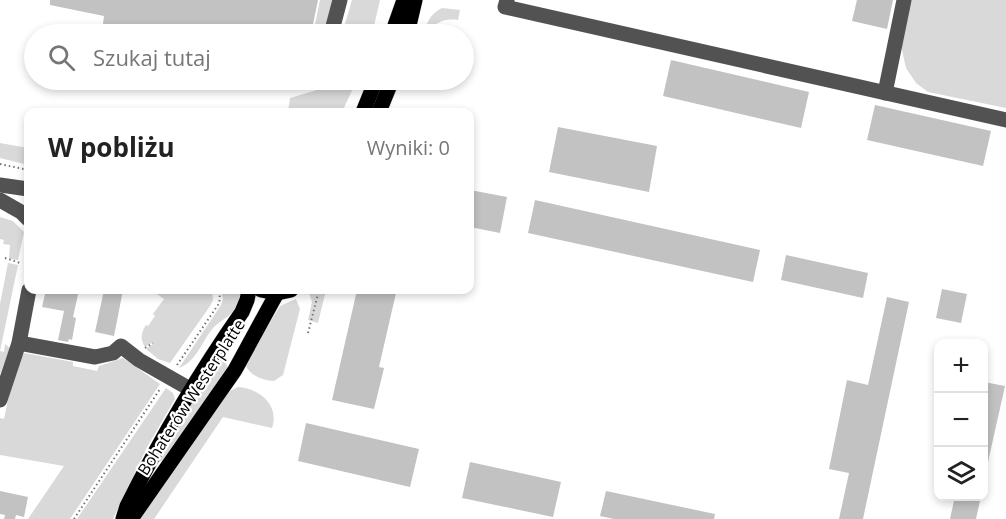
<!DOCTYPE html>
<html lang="pl">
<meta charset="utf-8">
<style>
:root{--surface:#fff;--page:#f6f6f6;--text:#222;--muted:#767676;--line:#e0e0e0}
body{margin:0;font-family:"Open Sans",sans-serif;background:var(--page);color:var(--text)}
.controls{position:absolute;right:18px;bottom:18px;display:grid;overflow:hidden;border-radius:12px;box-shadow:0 3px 9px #0003}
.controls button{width:54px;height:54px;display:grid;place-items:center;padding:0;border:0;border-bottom:2px solid var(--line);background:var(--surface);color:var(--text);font:30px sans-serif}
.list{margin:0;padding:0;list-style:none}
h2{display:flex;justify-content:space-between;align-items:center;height:78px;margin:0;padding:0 24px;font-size:26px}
h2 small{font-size:20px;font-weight:400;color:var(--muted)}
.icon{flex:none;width:33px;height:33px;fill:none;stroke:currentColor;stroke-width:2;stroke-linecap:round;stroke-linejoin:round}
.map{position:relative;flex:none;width:1006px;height:519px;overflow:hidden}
.search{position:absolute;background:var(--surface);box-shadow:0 3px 9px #0003;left:24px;top:24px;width:450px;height:66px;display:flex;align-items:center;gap:15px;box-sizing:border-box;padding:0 21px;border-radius:33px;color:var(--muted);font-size:22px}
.panel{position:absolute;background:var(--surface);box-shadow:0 3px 9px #0003;left:24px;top:108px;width:450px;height:186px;border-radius:12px}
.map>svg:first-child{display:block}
.green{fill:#d9d9d9}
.building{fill:#c2c2c2}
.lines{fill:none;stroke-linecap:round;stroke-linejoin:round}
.major-casing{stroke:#dbdbdb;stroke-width:16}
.path{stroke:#747474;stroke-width:2;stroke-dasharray:1.5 3;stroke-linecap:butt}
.minor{stroke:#525252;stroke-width:15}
.major{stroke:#000;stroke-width:15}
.labels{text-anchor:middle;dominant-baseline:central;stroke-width:4.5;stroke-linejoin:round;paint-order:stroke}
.street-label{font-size:16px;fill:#000;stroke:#fff}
</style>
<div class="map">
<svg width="1006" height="519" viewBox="0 0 1006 519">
<rect width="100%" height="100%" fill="#fff"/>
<g class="green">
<polygon points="320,0 333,0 324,34 313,34"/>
<polygon points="352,0 380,0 372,34 342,34"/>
<polygon points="910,0 1006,0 1006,108 928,92 916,83 906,68 901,46"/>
<path d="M442 8 460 10 458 20C444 18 435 22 428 34H424C427 22 430 14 442 8Z"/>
<polygon points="326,80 357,80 342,112 288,112 290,98 317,90 316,87"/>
<polygon points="0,143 28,148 28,165 0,158"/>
<polygon points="0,217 13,221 24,232 18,260 9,259 10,245 3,244 4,240 0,239"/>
<polygon points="8,263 18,265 0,351 4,352 5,344 10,348 0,374 0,304"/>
<path d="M151 290H212L213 300 210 306 170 363 158 359 146 349 153 344 152 343 145 347C140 340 141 332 146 325L148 326 155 316 153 314 164 299Z"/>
<path d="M221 290H241C240 296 239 302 236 307 231 316 223 319 215 326 202 339 198 361 179 368L221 305 223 299Z"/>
<polygon points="308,290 326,290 318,323 308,320 312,302"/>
<path d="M296 299 300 309 283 375 274 381C262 380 250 376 245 364L280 306Z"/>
<polygon points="24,353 73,362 73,366 97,371 99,366 123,358 160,384 70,519 28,519 64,466 0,455 0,418 4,419 14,371"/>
<polygon points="223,359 226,360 227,368 165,459 157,463 195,395 219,360"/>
<path d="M238 387C259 388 280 405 272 428L223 417 154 519H139L226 393Z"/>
<polygon points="166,388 173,393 175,399 147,447 113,519 77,519"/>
</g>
<g class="building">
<polygon points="50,0 318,0 311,34 119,34 102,31 104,16 50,5"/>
<polygon points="857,0 893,0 887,29 852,21"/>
<polygon points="671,60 809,92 801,128 663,96"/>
<polygon points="875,105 991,131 983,166 867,140"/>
<polygon points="558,127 657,146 649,192 549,172"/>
<polygon points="470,190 507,197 500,233 470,227"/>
<polygon points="535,200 760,250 753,282 528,233"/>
<polygon points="786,255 868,273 863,298 781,280"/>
<polygon points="942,289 967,294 961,323 936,318"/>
<polygon points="46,290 79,290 73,317 76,318 72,340 69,339 68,342 58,340 64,311 42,307"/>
<polygon points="104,290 123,290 114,336 95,332"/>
<polygon points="357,290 382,290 396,293 379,367 384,368 374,409 332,400"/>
<polygon points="887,297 909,302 863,519 839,519 849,473 829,469 847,380 868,385"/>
<polygon points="984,382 1005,386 988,462 984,462"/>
<polygon points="306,423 419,449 410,487 298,461"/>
<polygon points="470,462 561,482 553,517 462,498"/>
<polygon points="0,491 28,497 24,517 16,515 15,519 4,519 5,515 0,514"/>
<polygon points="606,491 715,514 714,519 614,519 600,516"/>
<polygon points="955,496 981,496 976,519 950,519"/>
</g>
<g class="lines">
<g class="major-casing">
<g id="major">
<polyline points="392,34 404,0"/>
<polyline points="407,34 415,0"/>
<polyline points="363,112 376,80"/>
<polyline points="379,112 392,80"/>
<polyline points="261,290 277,293 291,290"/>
<path d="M123 519 127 506C162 436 197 376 242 312L247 300 249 290"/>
<polyline points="131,519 235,370 277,293"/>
</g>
</g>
<g class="path">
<polyline points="0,164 28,170"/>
<polyline points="5,258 20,263"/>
<polyline points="308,333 319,290"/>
<polyline points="145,348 153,343"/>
<polyline points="177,365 218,305 220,299 219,290"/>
<polyline points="74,519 160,389"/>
</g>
<g class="minor">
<polyline points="507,0 505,7 1006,120"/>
<polyline points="331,34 340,0"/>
<polyline points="295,80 304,80"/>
<polyline points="885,93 904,0"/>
<polyline points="0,185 28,189"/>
<polyline points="0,200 21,212 28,219"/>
<polyline points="19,343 95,357 113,353 121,346 139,360 190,389"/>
<polyline points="0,400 19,343 29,290"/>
</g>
<use href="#major" class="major"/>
</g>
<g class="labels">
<g class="street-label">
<text transform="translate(191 397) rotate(-57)">Bohaterów Westerplatte</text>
</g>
</g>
</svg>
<div class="controls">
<button>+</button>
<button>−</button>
<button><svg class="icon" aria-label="layers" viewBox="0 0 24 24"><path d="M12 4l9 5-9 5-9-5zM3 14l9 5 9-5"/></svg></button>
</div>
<div class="search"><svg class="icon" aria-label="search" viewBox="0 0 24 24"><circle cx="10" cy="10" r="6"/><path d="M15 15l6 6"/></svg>Szukaj tutaj</div>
<section class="panel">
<h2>W pobliżu<small>Wyniki: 0</small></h2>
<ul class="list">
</ul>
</section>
</div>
